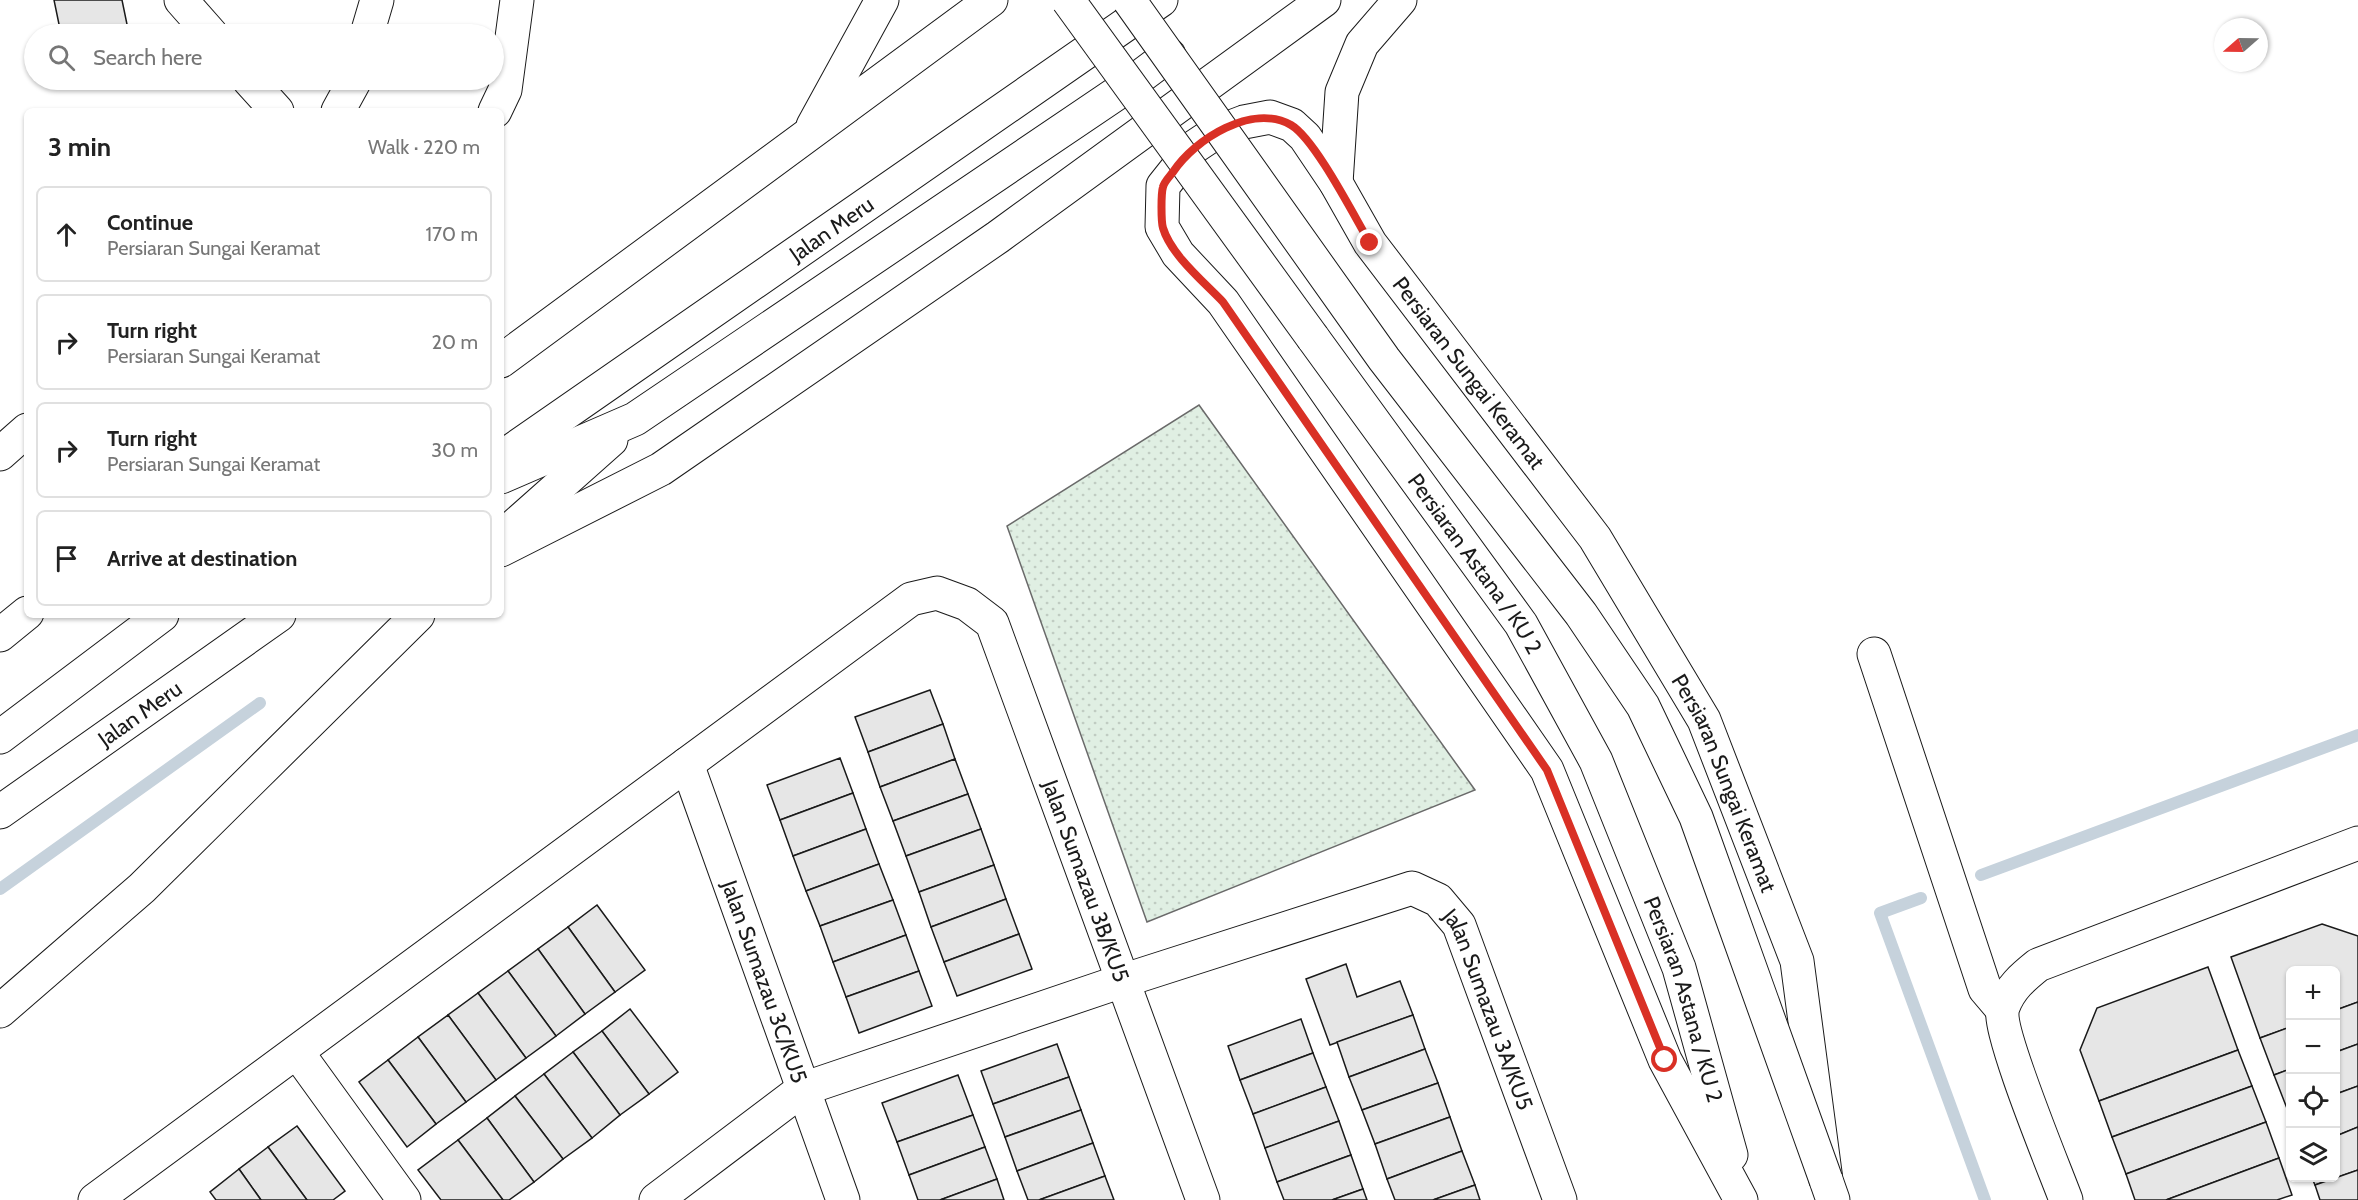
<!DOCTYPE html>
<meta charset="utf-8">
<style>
:root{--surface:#fff;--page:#f2f2f2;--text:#222;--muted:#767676;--line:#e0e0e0}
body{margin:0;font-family:Cabin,sans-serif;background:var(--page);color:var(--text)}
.controls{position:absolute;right:18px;bottom:18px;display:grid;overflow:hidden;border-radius:9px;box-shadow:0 2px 4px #0004}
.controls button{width:54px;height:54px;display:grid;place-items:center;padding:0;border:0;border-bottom:2px solid var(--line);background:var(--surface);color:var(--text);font:30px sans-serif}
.compass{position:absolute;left:2214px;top:18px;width:54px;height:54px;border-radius:50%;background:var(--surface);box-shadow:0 2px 4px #0004;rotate:250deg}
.stop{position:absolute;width:18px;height:18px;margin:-14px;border:4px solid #d93025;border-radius:50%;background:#fff}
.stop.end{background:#d93025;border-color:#fff;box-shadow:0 2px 6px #0008}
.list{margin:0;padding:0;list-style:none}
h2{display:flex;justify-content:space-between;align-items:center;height:78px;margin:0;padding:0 24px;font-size:26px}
h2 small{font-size:20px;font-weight:400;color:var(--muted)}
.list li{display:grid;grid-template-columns:39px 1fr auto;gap:18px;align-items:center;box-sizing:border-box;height:96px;margin:0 12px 12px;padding:0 12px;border:2px solid var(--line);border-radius:9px}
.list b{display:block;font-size:22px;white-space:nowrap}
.list p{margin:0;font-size:20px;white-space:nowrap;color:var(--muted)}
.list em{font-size:20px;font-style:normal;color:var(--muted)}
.icon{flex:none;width:33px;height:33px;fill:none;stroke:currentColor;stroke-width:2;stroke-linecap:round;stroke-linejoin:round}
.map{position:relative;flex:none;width:2358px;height:1200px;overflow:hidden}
.search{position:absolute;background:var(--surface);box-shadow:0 2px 4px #0004;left:24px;top:24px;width:480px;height:66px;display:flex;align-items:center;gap:15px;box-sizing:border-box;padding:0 21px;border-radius:33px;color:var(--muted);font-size:22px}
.panel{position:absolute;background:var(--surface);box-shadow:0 2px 4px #0004;left:24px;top:108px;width:480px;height:510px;border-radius:9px}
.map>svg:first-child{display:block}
.park{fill:url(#park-dots);stroke:#6a6a6a;stroke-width:1.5}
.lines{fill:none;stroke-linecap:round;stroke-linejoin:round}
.stream{stroke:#c6d2dc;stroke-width:12}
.building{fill:#e6e6e6;stroke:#1a1a1a;stroke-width:1.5}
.minor-casing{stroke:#1a1a1a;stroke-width:35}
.highway-casing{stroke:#1a1a1a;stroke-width:35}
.minor{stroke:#fff;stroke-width:33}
.highway{stroke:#fff;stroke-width:33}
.minor-bridge-casing{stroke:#1a1a1a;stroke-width:35;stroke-linecap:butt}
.minor-bridge{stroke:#fff;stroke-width:33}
.route{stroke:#d93025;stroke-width:8}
.labels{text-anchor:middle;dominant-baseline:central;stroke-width:4.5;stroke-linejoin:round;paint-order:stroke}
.street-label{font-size:22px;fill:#1a1a1a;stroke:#fff}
</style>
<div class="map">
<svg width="2358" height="1200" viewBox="0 0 2358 1200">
<defs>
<pattern id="park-dots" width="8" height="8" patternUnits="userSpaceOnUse" patternTransform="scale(1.5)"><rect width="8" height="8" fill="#e0efe3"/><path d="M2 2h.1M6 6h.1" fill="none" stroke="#c0ccc2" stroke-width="1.8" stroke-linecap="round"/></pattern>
</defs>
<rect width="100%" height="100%" fill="#fff"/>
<polygon class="park" points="1199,405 1475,790 1147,922 1007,526"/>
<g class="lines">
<g class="stream">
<polyline points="1981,875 2358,735"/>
<polyline points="0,889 260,703"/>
<polyline points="1921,898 1880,913 1985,1200"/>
</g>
</g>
<g class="building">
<polygon points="54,0 122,0 129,34 61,34"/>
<polygon points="930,690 943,724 868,752 855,717"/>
<polygon points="943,724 955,759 880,787 868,752"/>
<polygon points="840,758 853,793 780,820 767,785"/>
<polygon points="955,759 968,794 893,821 880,787"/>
<polygon points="853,793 866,829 793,856 780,820"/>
<polygon points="968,794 981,829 906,856 893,821"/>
<polygon points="866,829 879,864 806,891 793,856"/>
<polygon points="981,829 994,865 919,892 906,856"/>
<polygon points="879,864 893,900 820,926 806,891"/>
<polygon points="994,865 1006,899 931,927 919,892"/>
<polygon points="1006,899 1019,934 944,962 931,927"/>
<polygon points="893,900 906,935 833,962 820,926"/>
<polygon points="597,905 645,970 615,992 568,927"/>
<polygon points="2322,924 2358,936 2358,1002 2336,1010 2336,970 2290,970 2290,1027 2260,1038 2231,957"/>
<polygon points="568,927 615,992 585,1014 538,949"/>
<polygon points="1019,934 1032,969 957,996 944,962"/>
<polygon points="906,935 919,971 846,997 833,962"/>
<polygon points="538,949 585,1014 556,1036 508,971"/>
<polygon points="1346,964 1357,997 1400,981 1413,1015 1330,1045 1306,979"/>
<polygon points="2208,967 2238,1050 2099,1101 2080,1050 2097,1008"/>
<polygon points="508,971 556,1036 526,1058 478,993"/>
<polygon points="919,971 932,1006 859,1033 846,997"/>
<polygon points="478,993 526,1058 496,1080 448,1015"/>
<polygon points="2358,1002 2358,1044 2336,1052 2336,1010"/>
<polygon points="630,1009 678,1072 649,1094 602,1031"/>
<polygon points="448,1015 496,1080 466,1102 418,1037"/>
<polygon points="1413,1015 1425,1049 1349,1077 1337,1042"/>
<polygon points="1301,1019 1313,1053 1240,1080 1228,1046"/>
<polygon points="2290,1027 2290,1069 2274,1075 2260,1038"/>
<polygon points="602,1031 649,1094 620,1115 573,1052"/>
<polygon points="418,1037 466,1102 436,1124 388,1060"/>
<polygon points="1057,1044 1069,1077 993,1104 981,1071"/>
<polygon points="2358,1044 2358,1086 2336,1094 2336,1052"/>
<polygon points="1425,1049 1438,1083 1362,1110 1349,1077"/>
<polygon points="2238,1050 2252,1086 2112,1137 2099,1101"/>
<polygon points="573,1052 620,1115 592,1138 544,1074"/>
<polygon points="1313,1053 1326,1087 1253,1114 1240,1080"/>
<polygon points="388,1060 436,1124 407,1147 359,1082"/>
<polygon points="2290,1069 2290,1110 2288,1111 2274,1075"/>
<polygon points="544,1074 592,1138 563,1159 515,1096"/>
<polygon points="958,1075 973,1115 897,1142 882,1103"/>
<polygon points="1069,1077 1081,1110 1005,1137 993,1104"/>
<polygon points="1438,1083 1450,1117 1375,1144 1362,1110"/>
<polygon points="2252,1086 2266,1122 2126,1174 2112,1137"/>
<polygon points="2358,1086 2358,1127 2336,1136 2336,1094"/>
<polygon points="1326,1087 1339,1121 1265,1148 1253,1114"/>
<polygon points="515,1096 563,1159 534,1182 487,1118"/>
<polygon points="1081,1110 1093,1143 1017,1171 1005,1137"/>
<polygon points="973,1115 985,1147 909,1175 897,1142"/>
<polygon points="1450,1117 1462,1151 1387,1179 1375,1144"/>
<polygon points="487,1118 534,1182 509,1200 503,1200 458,1140"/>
<polygon points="1339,1121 1351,1155 1277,1182 1265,1148"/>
<polygon points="2266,1122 2279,1158 2166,1200 2135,1200 2126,1174"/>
<polygon points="297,1126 345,1191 333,1200 307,1200 268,1147"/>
<polygon points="2358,1127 2358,1170 2315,1185 2312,1178 2336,1178 2336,1136"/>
<polygon points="458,1140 503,1200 441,1200 418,1170"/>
<polygon points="1093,1143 1105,1176 1039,1200 1028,1200 1017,1171"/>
<polygon points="268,1147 307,1200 261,1200 239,1169"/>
<polygon points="985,1147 997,1179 940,1200 918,1200 909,1175"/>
<polygon points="1462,1151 1475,1185 1433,1200 1395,1200 1387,1179"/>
<polygon points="1351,1155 1363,1189 1332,1200 1284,1200 1277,1182"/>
<polygon points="2279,1158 2292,1195 2277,1200 2166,1200"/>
<polygon points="239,1169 261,1200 216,1200 210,1192"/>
<polygon points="2358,1170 2358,1200 2320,1200 2315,1185"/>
<polygon points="1105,1176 1114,1200 1039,1200"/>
<polygon points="997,1179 1004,1200 940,1200"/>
<polygon points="1475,1185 1480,1200 1433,1200"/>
<polygon points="1363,1189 1367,1200 1332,1200"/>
</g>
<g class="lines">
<g class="minor-casing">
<g id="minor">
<polyline points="181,0 211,34"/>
<polyline points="367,34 377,0"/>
<polyline points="249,80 277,111"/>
<polyline points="1129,85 1169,55"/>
<polyline points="338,111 355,80"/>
<path id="s1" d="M1313 338 1521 624 1596 761 1679 968 1731 1155"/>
<polyline points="0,454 27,430"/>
<polyline points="1874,654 1985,989 2002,1009"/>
<path id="s2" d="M687 764 843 1200"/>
<polyline points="297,1052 404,1200"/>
<path id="s3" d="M95 1200 911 599 937 593 967 604 992 623 1203 1200"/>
<path id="s4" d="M656 1200 803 1089 1122 981 1412 888 1438 900 1459 925 1560 1200"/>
<path id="s5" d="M1741 1200 1665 1060 1547 770 1223 302 1178 254 1162 227 1163 186 1194 147 1215 133 1244 122 1270 117 1292 125 1305 137 1336 183 1370 243 1595 538 1704 720 1797 961 1826 1180 1833 1200"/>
<path d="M2066 1200C2055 1170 1996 1029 2003 1007 2010 988 2023 977 2038 965L2358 843"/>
</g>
</g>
<g class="highway-casing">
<g id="highway">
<polyline points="495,111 505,90 517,0"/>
<polyline points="813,126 882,0"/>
<polyline points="1336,183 1342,92 1362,44 1400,0"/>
<polyline points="501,361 991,0"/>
<path id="s6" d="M501 458 1161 0"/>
<polyline points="501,477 635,419 1129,85"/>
<polyline points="504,535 611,440"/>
<polyline points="501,550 661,469 998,237 1324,0"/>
<polyline points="0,635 27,613"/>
<polyline points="0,737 162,615"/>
<path id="s7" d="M0 812 279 615"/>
<polyline points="0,1011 142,888 418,615"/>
</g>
</g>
<use href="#minor" class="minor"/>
<use href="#highway" class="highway"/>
<g class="minor-bridge-casing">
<g id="minor-bridge">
<polyline points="1068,0 1313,338"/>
<polyline points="1129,0 1384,359 1581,614 1643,706 1696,817 1826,1180"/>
</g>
</g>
<use href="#minor-bridge" class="minor-bridge"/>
</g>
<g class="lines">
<path class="route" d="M1370 243C1354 216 1315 139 1291 125 1252 103 1195 139 1173 172 1170 176 1164 182 1163 187 1161 193 1161 222 1163 228 1171 255 1204 282 1223 302L1547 770 1665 1060"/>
</g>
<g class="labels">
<g class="street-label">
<text stroke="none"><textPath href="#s6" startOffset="402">Jalan Meru</textPath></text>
<text stroke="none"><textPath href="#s5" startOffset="1641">Persiaran Sungai Keramat</textPath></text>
<text stroke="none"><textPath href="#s1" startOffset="278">Persiaran Astana / KU 2</textPath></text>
<text stroke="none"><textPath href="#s7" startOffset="171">Jalan Meru</textPath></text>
<text stroke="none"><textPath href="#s5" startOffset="2127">Persiaran Sungai Keramat</textPath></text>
<text stroke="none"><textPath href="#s3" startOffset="1378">Jalan Sumazau 3B/KU5</textPath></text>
<text stroke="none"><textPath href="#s2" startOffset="231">Jalan Sumazau 3C/KU5</textPath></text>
<text stroke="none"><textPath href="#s1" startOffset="764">Persiaran Astana / KU 2</textPath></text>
<text stroke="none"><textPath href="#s4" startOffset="976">Jalan Sumazau 3A/KU5</textPath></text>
</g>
</g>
</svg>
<div class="controls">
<button>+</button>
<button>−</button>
<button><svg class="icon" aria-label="locate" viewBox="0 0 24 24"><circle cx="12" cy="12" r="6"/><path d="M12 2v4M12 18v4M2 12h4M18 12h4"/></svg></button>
<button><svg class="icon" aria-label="layers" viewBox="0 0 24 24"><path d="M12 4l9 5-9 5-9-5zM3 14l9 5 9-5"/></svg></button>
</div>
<svg class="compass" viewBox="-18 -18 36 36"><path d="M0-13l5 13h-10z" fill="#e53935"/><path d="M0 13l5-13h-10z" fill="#767676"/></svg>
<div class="stop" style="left:1665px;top:1060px"></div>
<div class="stop end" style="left:1370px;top:243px"></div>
<div class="search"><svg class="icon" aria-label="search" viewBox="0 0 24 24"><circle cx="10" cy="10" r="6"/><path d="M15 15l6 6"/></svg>Search here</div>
<section class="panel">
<h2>3 min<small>Walk · 220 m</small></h2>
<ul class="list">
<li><svg class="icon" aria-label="ahead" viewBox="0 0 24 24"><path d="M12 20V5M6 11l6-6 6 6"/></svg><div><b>Continue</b><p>Persiaran Sungai Keramat</p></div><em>170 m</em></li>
<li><svg class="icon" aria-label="right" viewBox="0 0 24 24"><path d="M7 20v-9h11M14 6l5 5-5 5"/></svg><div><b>Turn right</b><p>Persiaran Sungai Keramat</p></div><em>20 m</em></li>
<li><svg class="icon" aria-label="right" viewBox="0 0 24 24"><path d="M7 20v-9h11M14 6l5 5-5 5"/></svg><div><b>Turn right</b><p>Persiaran Sungai Keramat</p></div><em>30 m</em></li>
<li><svg class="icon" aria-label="arrive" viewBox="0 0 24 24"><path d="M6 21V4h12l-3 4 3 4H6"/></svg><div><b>Arrive at destination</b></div></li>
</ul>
</section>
</div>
